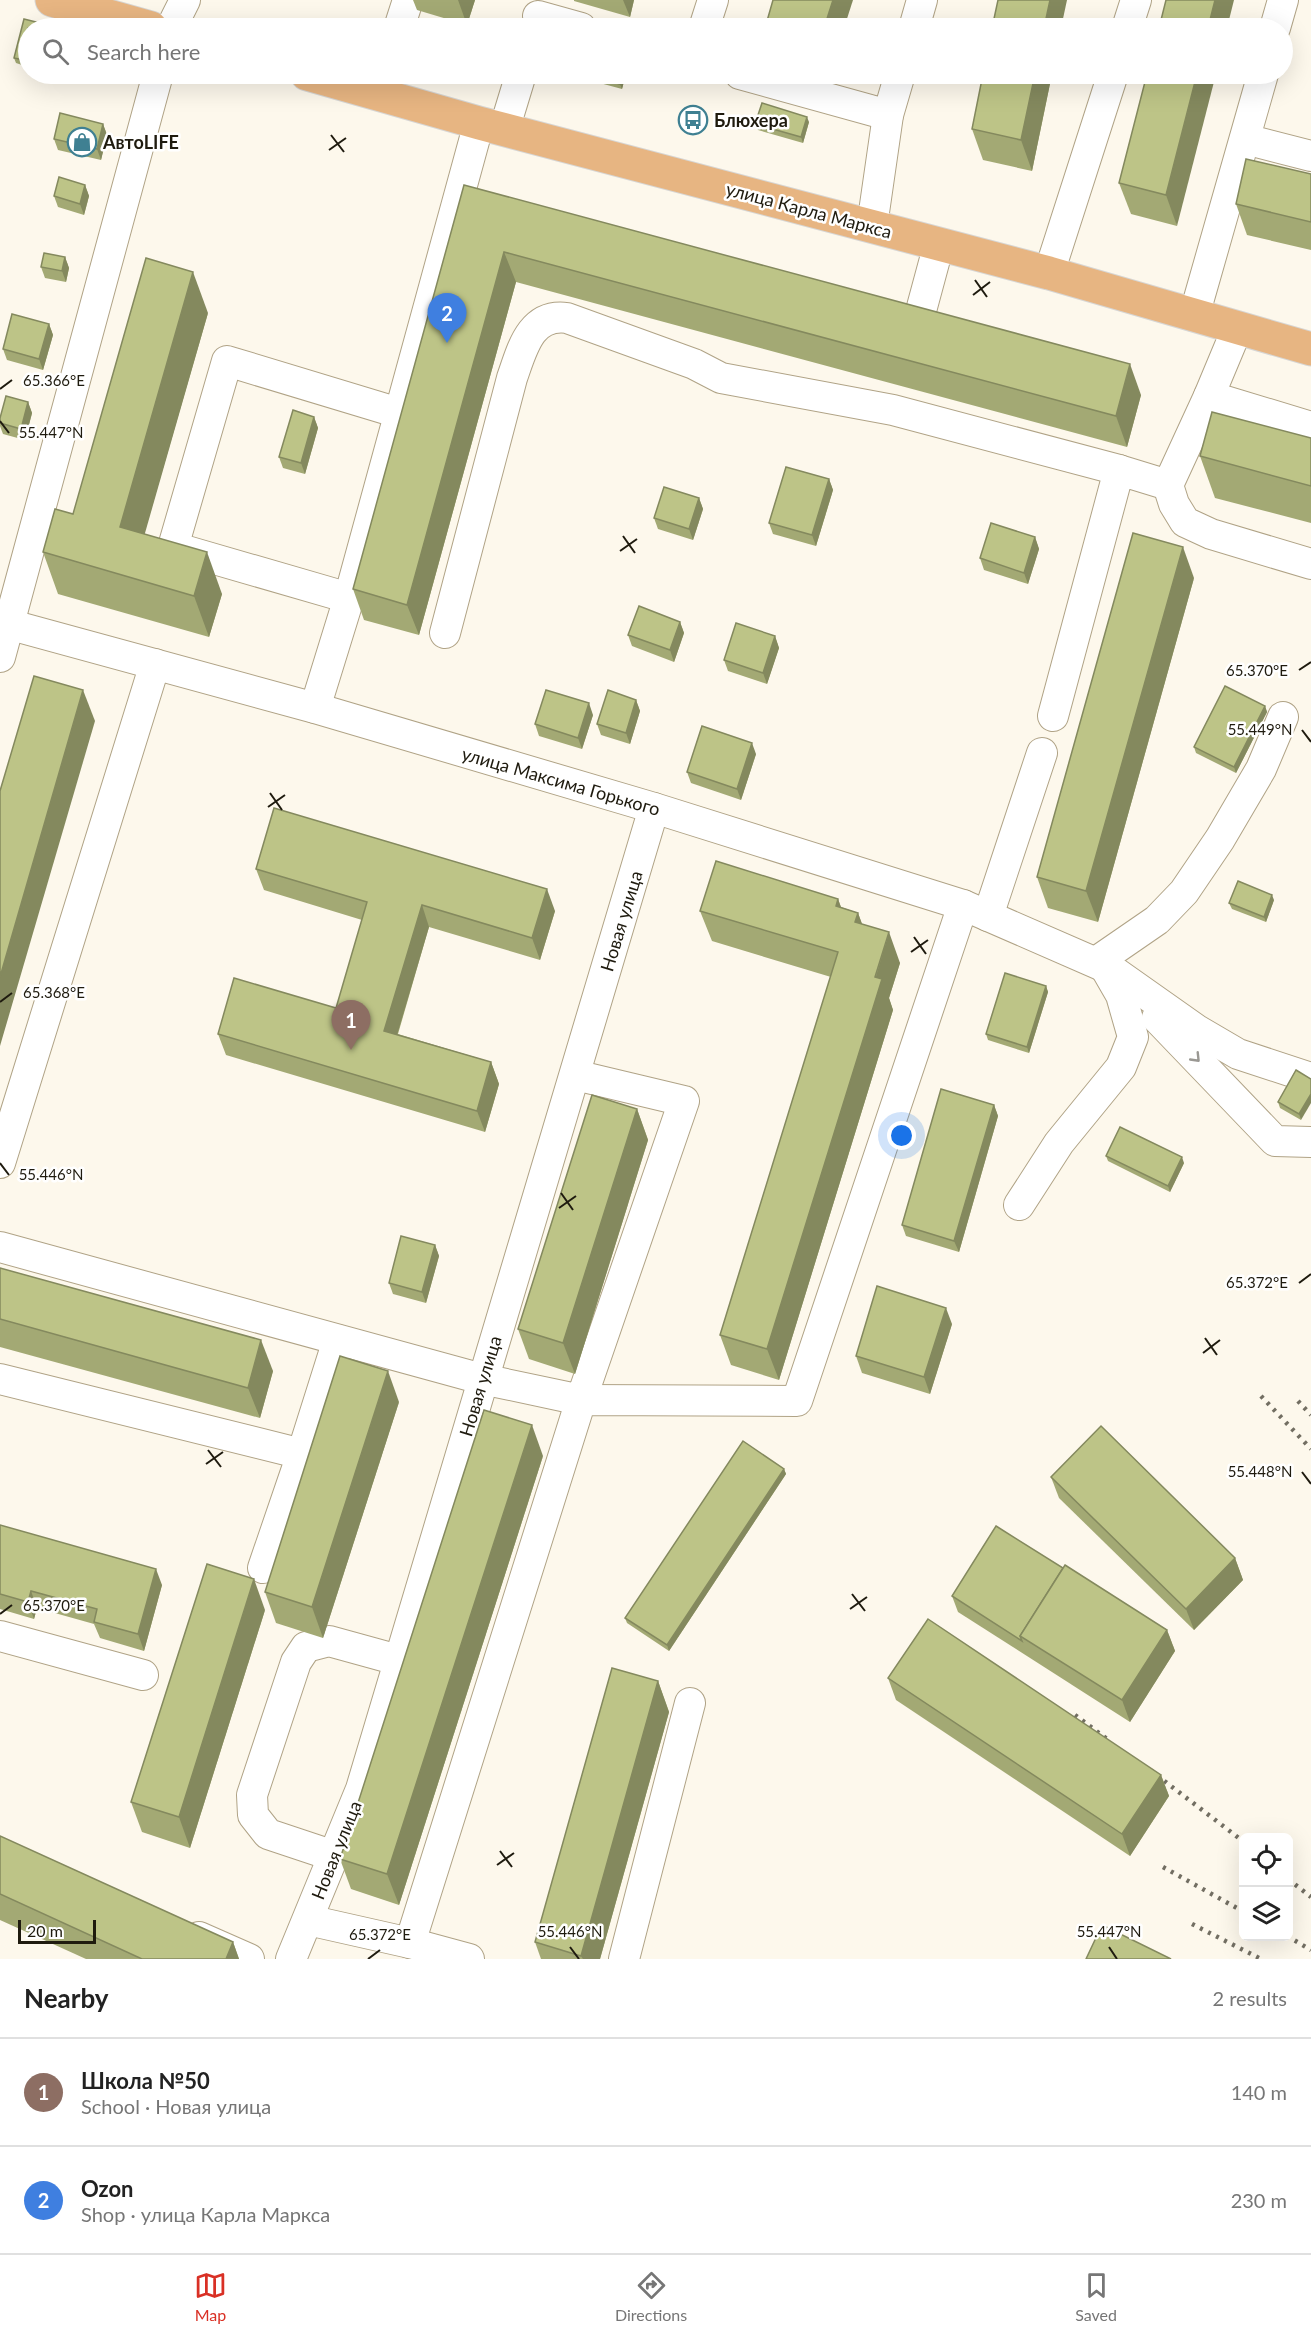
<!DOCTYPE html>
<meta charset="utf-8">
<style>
:root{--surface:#fff;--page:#f6f6f6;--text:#222;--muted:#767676;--line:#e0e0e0;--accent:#d93025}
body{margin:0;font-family:Lato,sans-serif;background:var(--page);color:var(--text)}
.controls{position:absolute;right:18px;bottom:18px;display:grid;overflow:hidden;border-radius:9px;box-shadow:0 6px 24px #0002}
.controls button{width:54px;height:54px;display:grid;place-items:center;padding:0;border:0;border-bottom:2px solid var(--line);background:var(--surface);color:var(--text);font:30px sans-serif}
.scale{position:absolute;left:18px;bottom:15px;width:78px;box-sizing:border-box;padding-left:6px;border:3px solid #1f1b0f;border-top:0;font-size:16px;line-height:21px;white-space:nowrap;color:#1f1b0f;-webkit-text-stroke:4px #fff;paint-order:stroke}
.you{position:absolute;left:902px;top:1136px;width:21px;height:21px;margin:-15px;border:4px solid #fff;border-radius:50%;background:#1a73e8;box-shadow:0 0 0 9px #1a73e833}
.badge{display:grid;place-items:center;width:39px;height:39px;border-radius:50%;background:var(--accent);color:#fff;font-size:20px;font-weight:700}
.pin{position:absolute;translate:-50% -50px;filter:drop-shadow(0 2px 3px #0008)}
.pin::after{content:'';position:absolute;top:32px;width:21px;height:18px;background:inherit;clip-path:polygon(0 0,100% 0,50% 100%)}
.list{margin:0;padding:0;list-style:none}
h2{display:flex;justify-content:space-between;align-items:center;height:78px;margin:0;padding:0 24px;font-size:26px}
h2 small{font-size:20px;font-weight:400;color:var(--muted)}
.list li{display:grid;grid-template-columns:39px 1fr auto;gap:18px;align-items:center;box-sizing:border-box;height:108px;padding:0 24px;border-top:2px solid var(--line)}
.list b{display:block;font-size:22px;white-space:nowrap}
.list p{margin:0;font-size:20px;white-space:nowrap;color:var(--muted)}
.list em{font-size:20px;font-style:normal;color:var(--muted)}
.icon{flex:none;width:33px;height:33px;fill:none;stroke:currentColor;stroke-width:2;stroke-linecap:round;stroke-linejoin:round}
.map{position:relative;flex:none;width:1311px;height:1959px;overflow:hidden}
.search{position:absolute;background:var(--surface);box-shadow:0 6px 24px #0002;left:18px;right:18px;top:18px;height:66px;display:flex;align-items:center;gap:15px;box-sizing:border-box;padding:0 21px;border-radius:33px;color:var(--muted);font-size:22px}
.sheet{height:294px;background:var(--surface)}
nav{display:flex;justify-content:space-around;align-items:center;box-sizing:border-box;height:84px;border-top:2px solid var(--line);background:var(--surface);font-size:16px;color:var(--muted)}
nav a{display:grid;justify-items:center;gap:3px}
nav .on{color:var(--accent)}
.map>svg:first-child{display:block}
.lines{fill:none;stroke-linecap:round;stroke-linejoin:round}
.minor-casing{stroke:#b0a386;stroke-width:32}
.major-casing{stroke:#d7d6d4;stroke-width:35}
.minor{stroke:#fff;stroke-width:30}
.major{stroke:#e7b582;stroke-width:33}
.rail{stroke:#726e62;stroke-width:4.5;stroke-dasharray:3 6;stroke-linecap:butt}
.wall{fill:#a3a974}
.shaded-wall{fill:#84895e}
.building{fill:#bdc487;stroke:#84895e;stroke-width:1.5}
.oneway{stroke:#9a9893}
.ticks{fill:none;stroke:#1f1b0f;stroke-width:2}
.labels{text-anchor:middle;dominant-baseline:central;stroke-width:5;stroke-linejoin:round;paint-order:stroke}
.poi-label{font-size:18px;font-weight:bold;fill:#1f1b0f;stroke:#fff;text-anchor:start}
.street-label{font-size:18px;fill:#1f1b0f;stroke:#fff}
.ticks-label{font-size:15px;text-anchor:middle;fill:#1f1b0f;stroke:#fff;stroke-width:5;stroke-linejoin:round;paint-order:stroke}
</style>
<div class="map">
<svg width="1311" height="1959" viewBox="0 0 1311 1959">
<rect width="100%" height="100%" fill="#fdf8ec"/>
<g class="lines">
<g class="minor-casing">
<g id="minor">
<polyline points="538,16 581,28"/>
<polyline points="171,28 185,0"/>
<polyline points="399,28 408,0"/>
<polyline points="704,28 713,0"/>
<polyline points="914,28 922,0"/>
<polyline points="1127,28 1136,0"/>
<polyline points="1275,28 1283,0"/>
<polyline points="740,74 888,115"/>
<polyline points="378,94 384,74"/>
<polyline points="504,130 521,74"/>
<polyline points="1245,139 1311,156"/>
<polyline points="872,226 888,115 900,74"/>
<polyline points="1049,273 1113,74"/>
<polyline points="1194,316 1263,74"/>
<polyline points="1237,329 1209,396 1311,427"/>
<polyline points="915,333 939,244"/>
<polyline points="1209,396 1168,485 1174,504 1185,522 1211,534 1311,564"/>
<polyline points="349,598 173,547 227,361 399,413"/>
<polyline points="0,622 315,708 654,808 963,905 1112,970 1197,1030 1238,1054 1311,1078"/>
<path d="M445 633 512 378C522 350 530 313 567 318L694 364 721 378 893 410 1119 470"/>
<polyline points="0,657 158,74"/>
<polyline points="315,708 349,598 479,123"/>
<polyline points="1053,716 1119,470 1168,485"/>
<polyline points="988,916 1042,753"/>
<polyline points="1096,962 1157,920 1184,892 1220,839 1261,769 1283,717"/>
<polyline points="1157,1018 1275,1141 1311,1142"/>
<polyline points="0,1163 155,664"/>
<polyline points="1019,1205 1059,1143 1121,1067 1133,1037 1121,995 1106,969"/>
<polyline points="0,1247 482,1379 581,1400 684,1101 575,1075"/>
<polyline points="0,1379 302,1454"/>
<polyline points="263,1568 302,1454 338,1340"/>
<polyline points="0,1636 143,1675"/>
<polyline points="334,1856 268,1834 253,1815 252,1795 296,1662 306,1647 329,1641 398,1660"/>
<polyline points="308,1920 410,1943 469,1959"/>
<polyline points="199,1937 249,1959"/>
<polyline points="410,1943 581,1400 797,1401 963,905"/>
<polyline points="291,1959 361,1789 654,808"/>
<polyline points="624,1959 690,1703"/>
</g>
</g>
<g class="major-casing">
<g id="major">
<polyline points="52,0 151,28"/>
<polyline points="307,74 479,123 1049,273 1311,349"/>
</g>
</g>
<use href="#minor" class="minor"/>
<use href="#major" class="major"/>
<g class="rail">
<polyline points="1261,1396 1311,1449"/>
<polyline points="1298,1401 1311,1415"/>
<polyline points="1075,1715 1111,1742"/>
<polyline points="1150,1770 1244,1842"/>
<polyline points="1163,1867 1244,1912"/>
<polyline points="1288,1879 1311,1897"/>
<polyline points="1192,1924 1261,1959"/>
<polyline points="1287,1936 1311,1950"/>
</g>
</g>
<g class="wall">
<polygon points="413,0 475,0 467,25 417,10"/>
<polygon points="574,0 634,0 630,17 574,1"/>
<polygon points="28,28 28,67 16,63 14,58"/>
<polygon points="595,74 626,74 622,89 596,82 594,77"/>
<polygon points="816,74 831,74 830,78"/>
<polygon points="983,74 1052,74 1032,171 983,160 972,129"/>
<polygon points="1147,74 1177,226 1131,214 1119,183"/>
<polygon points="809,122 803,143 758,130 755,124"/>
<polygon points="103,124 107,135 101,160 58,150 54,139"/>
<polygon points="1311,174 1311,250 1247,235 1236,204"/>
<polygon points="85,185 89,196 84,215 58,207 54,196"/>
<polygon points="464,185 1141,395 1127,447 516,282 419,635 364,620 353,589"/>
<polygon points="65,257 69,268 66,282 45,278 41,267"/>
<polygon points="208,313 144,534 222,594 209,637 58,594 43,552 73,514"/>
<polygon points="49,324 53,335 43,370 7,360 3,349"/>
<polygon points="28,402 32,413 25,440 3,434 0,426 0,418"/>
<polygon points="314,417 318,428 305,474 283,468 279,457"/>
<polygon points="1311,438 1311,523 1215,498 1200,456"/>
<polygon points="829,479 833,490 816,546 773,534 769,523"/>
<polygon points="699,498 703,509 693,540 658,529 654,518"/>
<polygon points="1035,537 1039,549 1028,584 984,570 980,558"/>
<polygon points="1194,578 1098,922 1048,908 1037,877"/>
<polygon points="680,622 684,633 674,662 632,646 628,635"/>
<polygon points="775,636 779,648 767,684 728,671 724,660"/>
<polygon points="636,700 640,711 630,744 601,735 597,724"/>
<polygon points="1265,706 1267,712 1236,773 1196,753 1194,747"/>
<polygon points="593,715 582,749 539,736 535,724"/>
<polygon points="756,754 741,800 691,783 687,772"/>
<polygon points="256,869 555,911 540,960 429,927 398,1034 491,1062 499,1084 485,1132 226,1055 218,1034 336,1008 362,920 264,890"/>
<polygon points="838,899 841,907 858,913 862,924 900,963 889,998 893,1010 779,1380 731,1365 720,1335 831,977 712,941 700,911"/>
<polygon points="1274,900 1266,922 1232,909 1229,903"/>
<polygon points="1046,986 1048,992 1029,1053 988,1040 986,1034"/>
<polygon points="1296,1070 1301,1120 1280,1108 1278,1102"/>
<polygon points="994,1105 998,1116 959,1252 906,1236 902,1225"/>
<polygon points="637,1109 648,1140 575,1374 529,1359 518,1329"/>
<polygon points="1106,1156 1184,1163 1170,1192 1108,1161"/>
<polygon points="435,1245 439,1256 426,1303 393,1294 389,1283"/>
<polygon points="0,1268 273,1371 260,1418 0,1347"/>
<polygon points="952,1324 930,1394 862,1373 856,1356"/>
<polygon points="399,1402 323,1638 276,1623 265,1592"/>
<polygon points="543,1456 399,1905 351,1889 340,1859"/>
<polygon points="784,1469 786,1474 669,1651 627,1623 625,1618"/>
<polygon points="1051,1477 1235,1558 1243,1580 1194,1630 1059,1498"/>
<polygon points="0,1525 162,1585 144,1651 100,1638 94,1624 37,1608 34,1619 0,1609"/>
<polygon points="1063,1568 1167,1630 1175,1651 1130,1722 958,1612 952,1596"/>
<polygon points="265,1610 190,1848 142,1832 131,1802"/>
<polygon points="888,1678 1161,1775 1169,1796 1130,1856 896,1700"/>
<polygon points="658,1681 669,1712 600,1959 541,1959 535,1942"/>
<polygon points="0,1836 233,1942 239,1959 86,1959 0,1920"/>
</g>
<g class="shaded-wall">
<polygon points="458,0 475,0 467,25"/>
<polygon points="623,0 634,0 630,17"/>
<polygon points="833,0 853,0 844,28 824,28"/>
<polygon points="1050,0 1067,0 1061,28 1044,28"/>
<polygon points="1215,0 1234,0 1227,28 1208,28"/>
<polygon points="622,74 626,74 622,89 620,84"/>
<polygon points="1035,74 1052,74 1032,171 1021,140"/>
<polygon points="1197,74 1216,74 1177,226 1166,195"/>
<polygon points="807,117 809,122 803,143 801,137"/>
<polygon points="103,124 107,135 101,160 97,149"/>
<polygon points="85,185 89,196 84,215 80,204"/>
<polygon points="504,252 516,282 419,635 407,605"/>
<polygon points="65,257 69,268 66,282 62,271"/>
<polygon points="193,272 208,313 135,568 120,527"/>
<polygon points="49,324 53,335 43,370 39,359"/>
<polygon points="1130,364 1141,395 1127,447 1116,416"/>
<polygon points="28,402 32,413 25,440 21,429"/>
<polygon points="314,417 318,428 305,474 301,463"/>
<polygon points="829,479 833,490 816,546 812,535"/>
<polygon points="699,498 703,509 693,540 689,529"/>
<polygon points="1035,537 1039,549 1028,584 1024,573"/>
<polygon points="1183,547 1194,578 1098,922 1086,891"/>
<polygon points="207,552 222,594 209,637 194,596"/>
<polygon points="680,622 684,633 674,662 670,650"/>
<polygon points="775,636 779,648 767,684 763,673"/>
<polygon points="83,690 95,721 0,1046 0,977"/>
<polygon points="636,700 640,711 630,744 626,733"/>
<polygon points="589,703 593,715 582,749 578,738"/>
<polygon points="1265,706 1267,712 1236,773 1234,767"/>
<polygon points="752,743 756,754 741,800 737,789"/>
<polygon points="547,889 555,911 540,960 532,938"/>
<polygon points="1272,895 1274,900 1266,922 1264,917"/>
<polygon points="838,899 849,930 836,906"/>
<polygon points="422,905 429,927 392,1052 384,1031"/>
<polygon points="858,913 869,943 855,922"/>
<polygon points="889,932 900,963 889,998 893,1010 779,1380 767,1349"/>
<polygon points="1046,986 1048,992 1029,1053 1027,1047"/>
<polygon points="491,1062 499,1084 485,1132 477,1111"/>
<polygon points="1311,1094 1311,1103 1301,1120 1299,1114"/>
<polygon points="994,1105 998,1116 959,1252 954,1241"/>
<polygon points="637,1109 648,1140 575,1374 563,1343"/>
<polygon points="1182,1157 1184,1163 1170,1192 1168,1186"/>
<polygon points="435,1245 439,1256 426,1303 422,1292"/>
<polygon points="946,1308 952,1324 930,1394 924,1377"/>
<polygon points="261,1340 273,1371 260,1418 248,1388"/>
<polygon points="388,1371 399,1402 323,1638 312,1607"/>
<polygon points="532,1425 543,1456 399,1905 387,1874"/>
<polygon points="784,1469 786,1474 669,1651 667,1645"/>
<polygon points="1235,1558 1243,1580 1194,1630 1186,1609"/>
<polygon points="156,1569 162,1585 144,1651 138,1634"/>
<polygon points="254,1579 265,1610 190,1848 179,1817"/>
<polygon points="31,1591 37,1608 34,1619 28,1602"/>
<polygon points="1167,1630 1175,1651 1130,1722 1122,1700"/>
<polygon points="658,1681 669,1712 600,1959 583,1959 581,1956"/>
<polygon points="1161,1775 1169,1796 1130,1856 1122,1834"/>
<polygon points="233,1942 239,1959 226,1959"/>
</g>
<g class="building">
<polygon points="773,0 833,0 824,28 765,28"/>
<polygon points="998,0 1050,0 1044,28 992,28"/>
<polygon points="1166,0 1215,0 1208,28 1159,28"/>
<polygon points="24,19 60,28 28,28 28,61 14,58"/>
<polygon points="595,74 622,74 620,84 594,77"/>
<polygon points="983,74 1035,74 1021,140 972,129"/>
<polygon points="1147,74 1197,74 1166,195 1119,183"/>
<polygon points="762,103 807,117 801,137 755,124"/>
<polygon points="60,113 103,124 97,149 54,139"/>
<polygon points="1246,159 1311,174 1311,222 1236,204"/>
<polygon points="59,177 85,185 80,204 54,196"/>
<polygon points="464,185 1130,364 1116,416 504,252 407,605 353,589"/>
<polygon points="44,253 65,257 62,271 41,267"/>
<polygon points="146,258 193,272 120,527 207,552 194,596 43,552 55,509 73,514"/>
<polygon points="12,314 49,324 39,359 3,349"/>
<polygon points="6,396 28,402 21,429 0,423 0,418"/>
<polygon points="293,410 314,417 301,463 279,457"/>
<polygon points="1212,412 1311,438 1311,486 1200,456"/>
<polygon points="786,467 829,479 812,535 769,523"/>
<polygon points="664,487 699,498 689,529 654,518"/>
<polygon points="991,523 1035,537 1024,573 980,558"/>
<polygon points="1133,533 1183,547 1086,891 1037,877"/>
<polygon points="639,606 680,622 670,650 628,635"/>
<polygon points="736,623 775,636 763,673 724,660"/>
<polygon points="34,676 83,690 0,977 0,791"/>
<polygon points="1225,686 1265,706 1234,767 1194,747"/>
<polygon points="546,690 589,703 578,738 535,724"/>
<polygon points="608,690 636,700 626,733 597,724"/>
<polygon points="702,726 752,743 737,789 687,772"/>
<polygon points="274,808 547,889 532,938 422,905 384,1031 491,1062 477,1111 218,1034 234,978 336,1008 367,902 256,869"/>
<polygon points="716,861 838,899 836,906 858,913 855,922 889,932 875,977 882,979 767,1349 720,1335 838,952 700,911"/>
<polygon points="1238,881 1272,895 1264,917 1229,903"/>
<polygon points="1005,973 1046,986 1027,1047 986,1034"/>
<polygon points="1296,1070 1311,1079 1311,1094 1299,1114 1278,1102"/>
<polygon points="941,1089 994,1105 954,1241 902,1225"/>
<polygon points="592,1095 637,1109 563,1343 518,1329"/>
<polygon points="1120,1127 1182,1157 1168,1186 1106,1156"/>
<polygon points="401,1236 435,1245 422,1292 389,1283"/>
<polygon points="0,1268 261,1340 248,1388 0,1319"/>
<polygon points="877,1286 946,1308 924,1377 856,1356"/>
<polygon points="340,1356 388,1371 312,1607 265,1592"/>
<polygon points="484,1410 532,1425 387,1874 340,1859"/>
<polygon points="1101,1426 1235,1558 1186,1609 1051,1477"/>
<polygon points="743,1441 784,1469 667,1645 625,1618"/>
<polygon points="0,1525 156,1569 138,1634 94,1622 97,1609 31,1591 28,1602 0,1594"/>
<polygon points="996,1526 1063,1568 1020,1636 1022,1641 952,1596"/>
<polygon points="207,1564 254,1579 179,1817 131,1802"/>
<polygon points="1065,1565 1167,1630 1122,1700 1020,1636"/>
<polygon points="928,1619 1161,1775 1122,1834 888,1678"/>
<polygon points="612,1668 658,1681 581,1956 535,1942"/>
<polygon points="0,1836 233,1942 226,1959 142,1959 0,1894"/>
<polygon points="1102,1925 1171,1959 1086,1959"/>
</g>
<defs><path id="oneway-chevron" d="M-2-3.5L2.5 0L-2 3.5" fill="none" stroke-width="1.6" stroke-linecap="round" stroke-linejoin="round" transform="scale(1.5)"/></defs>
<use class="oneway" href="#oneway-chevron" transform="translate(1196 1058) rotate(46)"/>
<path class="ticks" d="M331 135 344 152M329 150 346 138M975 280 987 297M973 295 990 282M0 389 12 380M0 421 9 433M623 536 635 553M620 551 637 539M1299 670 1311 662M1302 730 1311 742M270 793 282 810M268 807 285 795M914 937 926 954M911 952 928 940M0 1002 12 993M0 1163 9 1175M561 1193 573 1210M559 1208 576 1196M1299 1283 1311 1274M1205 1338 1217 1355M1203 1353 1220 1340M208 1450 221 1467M206 1464 223 1452M1302 1472 1311 1484M852 1594 865 1611M850 1609 867 1597M0 1614 12 1605M500 1851 512 1867M497 1865 514 1853M570 1947 579 1959M1109 1947 1117 1959M368 1959 380 1950"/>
<defs>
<g id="bus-ring" transform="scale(1.5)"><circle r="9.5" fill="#fff" stroke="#3f8092" stroke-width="1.5"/><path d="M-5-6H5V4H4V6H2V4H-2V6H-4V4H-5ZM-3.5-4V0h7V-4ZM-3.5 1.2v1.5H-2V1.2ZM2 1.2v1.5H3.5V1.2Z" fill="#3f8092"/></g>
<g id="shop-ring" transform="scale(1.5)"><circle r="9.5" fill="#fff" stroke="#3f8092" stroke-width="1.5"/><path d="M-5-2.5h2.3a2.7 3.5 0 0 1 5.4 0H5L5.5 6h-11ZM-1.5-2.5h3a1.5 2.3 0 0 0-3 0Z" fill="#3f8092"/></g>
</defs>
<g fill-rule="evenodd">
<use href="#bus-ring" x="693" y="120"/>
<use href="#shop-ring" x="82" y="142"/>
</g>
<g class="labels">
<g class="poi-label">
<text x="714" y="120">Блюхера</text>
<text x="103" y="142">АвтоLIFE</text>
</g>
<g class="street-label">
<text transform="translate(809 210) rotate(15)">улица Карла Маркса</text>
<text transform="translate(561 781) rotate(16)">улица Максима Горького</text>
<text transform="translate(621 921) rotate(-73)">Новая улица</text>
<text transform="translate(480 1386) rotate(-73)">Новая улица</text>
<text transform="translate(336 1850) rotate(-68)">Новая улица</text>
</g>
</g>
<g class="ticks-label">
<text x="54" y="386">65.366°E</text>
<text x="51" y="438">55.447°N</text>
<text x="1257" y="676">65.370°E</text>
<text x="1260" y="735">55.449°N</text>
<text x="54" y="998">65.368°E</text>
<text x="51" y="1180">55.446°N</text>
<text x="1257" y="1288">65.372°E</text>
<text x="1260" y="1477">55.448°N</text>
<text x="54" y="1611">65.370°E</text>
<text x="570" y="1937">55.446°N</text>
<text x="1109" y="1937">55.447°N</text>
<text x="380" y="1940">65.372°E</text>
</g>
</svg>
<div class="controls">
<button><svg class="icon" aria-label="locate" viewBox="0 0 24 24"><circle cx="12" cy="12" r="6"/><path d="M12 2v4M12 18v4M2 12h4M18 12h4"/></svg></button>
<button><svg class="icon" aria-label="layers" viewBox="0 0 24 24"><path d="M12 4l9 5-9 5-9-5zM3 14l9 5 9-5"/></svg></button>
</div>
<div class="scale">20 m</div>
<div class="you"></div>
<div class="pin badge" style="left:351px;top:1050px;background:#8d6e63">1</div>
<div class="pin badge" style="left:447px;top:343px;background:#3f7fe0">2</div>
<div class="search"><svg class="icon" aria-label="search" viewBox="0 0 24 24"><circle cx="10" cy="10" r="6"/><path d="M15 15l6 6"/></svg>Search here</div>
</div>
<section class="sheet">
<h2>Nearby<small>2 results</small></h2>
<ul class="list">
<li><span class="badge" style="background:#8d6e63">1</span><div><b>Школа №50</b><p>School · Новая улица</p></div><em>140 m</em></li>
<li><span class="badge" style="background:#3f7fe0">2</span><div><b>Ozon</b><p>Shop · улица Карла Маркса</p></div><em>230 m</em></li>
</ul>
</section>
<nav>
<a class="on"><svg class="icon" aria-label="map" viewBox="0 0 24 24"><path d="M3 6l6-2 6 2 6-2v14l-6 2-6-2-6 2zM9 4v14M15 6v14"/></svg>Map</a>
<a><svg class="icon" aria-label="directions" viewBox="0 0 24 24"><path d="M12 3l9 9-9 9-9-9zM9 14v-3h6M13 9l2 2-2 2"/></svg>Directions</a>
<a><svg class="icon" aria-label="saved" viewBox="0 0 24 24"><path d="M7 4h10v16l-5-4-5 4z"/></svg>Saved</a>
</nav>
